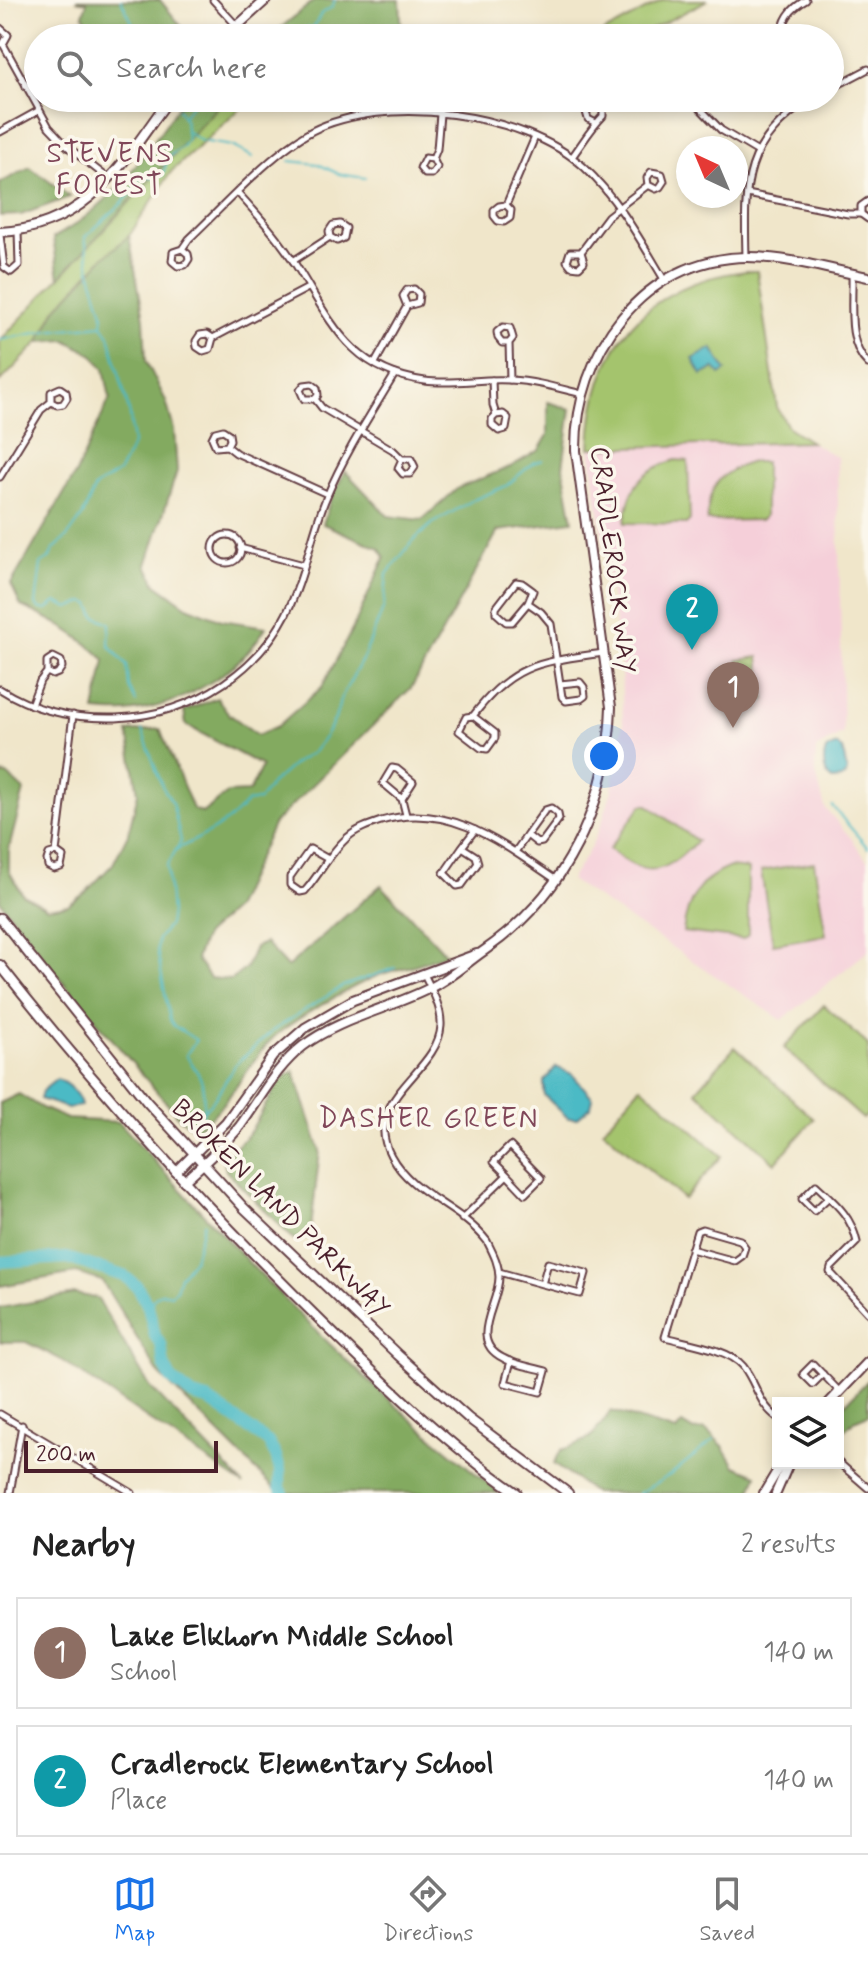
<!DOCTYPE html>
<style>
:root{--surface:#fff;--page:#f6f6f6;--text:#222;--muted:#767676;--line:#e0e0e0;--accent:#1a73e8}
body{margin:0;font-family:Mynerve,sans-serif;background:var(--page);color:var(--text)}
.controls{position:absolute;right:24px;bottom:24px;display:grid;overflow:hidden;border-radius:0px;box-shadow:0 4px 12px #0003}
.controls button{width:72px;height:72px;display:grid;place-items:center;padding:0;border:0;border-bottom:2px solid var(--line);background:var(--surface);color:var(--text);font:40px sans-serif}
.compass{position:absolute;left:676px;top:136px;width:72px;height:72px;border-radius:50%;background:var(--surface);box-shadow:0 4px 12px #0003;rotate:316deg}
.scale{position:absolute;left:24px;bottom:20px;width:194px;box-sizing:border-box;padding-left:8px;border:4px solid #4a1f2b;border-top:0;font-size:22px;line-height:28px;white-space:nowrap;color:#4a1f2b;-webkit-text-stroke:6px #fbf7ec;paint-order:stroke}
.you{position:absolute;left:604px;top:756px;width:28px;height:28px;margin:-20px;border:6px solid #fff;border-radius:50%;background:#1a73e8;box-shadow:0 0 0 12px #1a73e833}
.badge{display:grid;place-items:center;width:52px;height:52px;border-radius:50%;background:var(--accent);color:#fff;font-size:26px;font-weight:700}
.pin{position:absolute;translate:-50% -66px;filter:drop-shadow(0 2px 4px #0008)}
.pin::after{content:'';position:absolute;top:42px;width:28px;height:24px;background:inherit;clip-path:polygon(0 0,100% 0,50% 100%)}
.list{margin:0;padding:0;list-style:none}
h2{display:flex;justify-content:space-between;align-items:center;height:104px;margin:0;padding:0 32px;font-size:34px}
h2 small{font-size:26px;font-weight:400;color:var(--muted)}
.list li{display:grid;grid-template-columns:52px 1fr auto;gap:24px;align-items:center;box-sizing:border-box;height:112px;margin:0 16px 16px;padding:0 16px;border:2px solid var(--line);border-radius:0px}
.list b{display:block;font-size:30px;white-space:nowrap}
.list p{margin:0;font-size:26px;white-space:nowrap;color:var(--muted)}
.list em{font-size:26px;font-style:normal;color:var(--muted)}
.icon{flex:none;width:44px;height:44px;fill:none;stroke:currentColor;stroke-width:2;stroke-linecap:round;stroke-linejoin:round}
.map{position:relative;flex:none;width:868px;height:1493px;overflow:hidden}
.search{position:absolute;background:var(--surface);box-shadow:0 4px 12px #0003;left:24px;right:24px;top:24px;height:88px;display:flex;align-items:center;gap:20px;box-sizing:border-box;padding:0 28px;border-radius:44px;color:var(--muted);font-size:30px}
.sheet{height:360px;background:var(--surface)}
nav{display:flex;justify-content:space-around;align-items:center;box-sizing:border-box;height:112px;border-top:2px solid var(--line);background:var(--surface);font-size:22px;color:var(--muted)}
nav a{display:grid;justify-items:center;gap:4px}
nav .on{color:var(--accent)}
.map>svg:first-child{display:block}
.built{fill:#f5cfd9}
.green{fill:#a4c46d;stroke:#77724c;stroke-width:2}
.forest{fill:#83aa60;stroke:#666446;stroke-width:2}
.water{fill:#4cbac5;stroke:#4b6c78;stroke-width:2}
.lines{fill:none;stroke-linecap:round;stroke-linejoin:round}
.stream{stroke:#4cbac5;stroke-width:2}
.river{stroke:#4cbac5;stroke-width:12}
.street-casing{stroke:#633d43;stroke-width:9}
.secondary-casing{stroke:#633d43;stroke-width:12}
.primary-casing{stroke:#633d43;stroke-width:12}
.street{stroke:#fff;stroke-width:5}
.secondary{stroke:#fff;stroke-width:8}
.primary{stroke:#fff;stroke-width:8}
.labels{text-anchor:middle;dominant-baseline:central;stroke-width:7;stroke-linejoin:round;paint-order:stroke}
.street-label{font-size:26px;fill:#4a1f2b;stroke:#fbf7ec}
.neighbourhood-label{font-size:28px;letter-spacing:2px;fill:#804759;stroke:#fbf7ec}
</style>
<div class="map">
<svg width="868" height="1493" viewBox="0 0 868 1493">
<rect width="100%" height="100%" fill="#fbf7ec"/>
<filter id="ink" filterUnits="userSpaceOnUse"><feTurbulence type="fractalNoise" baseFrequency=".0125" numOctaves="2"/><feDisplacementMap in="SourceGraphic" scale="16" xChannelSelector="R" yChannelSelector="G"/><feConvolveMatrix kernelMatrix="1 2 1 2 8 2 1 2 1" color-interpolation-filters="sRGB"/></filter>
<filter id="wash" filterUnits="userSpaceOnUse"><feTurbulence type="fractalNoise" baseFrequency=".006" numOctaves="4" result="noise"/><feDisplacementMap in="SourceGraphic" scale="32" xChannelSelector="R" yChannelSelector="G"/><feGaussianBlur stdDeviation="1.8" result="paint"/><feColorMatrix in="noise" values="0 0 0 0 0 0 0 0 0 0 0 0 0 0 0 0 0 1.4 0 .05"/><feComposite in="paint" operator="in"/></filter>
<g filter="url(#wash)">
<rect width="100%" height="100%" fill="#f0e6ca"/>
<polygon class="built" points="811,442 837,457 843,733 816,749 815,770 825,808 851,838 868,862 868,951 782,1020 570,880 590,849 602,822 612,790 623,723 621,665 590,448"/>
<g class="green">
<polygon points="663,0 708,0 635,38 527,38 601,34"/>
<polygon points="226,98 252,98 171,172 129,236 103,258 56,309 39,342 0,382 0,341"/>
<path d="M746 271H757L777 407 788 427 811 442 590 448C593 348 644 283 746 271Z"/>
<path d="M676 460 688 461 690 520 686 524 625 523C629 487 641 470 676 460Z"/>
<path d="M752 462H765V516L761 520 707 521C708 486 719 472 752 462Z"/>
<polygon points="759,657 765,700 744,704 738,660"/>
<path d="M642 805H648L697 841C664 875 647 880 609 849Z"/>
<polygon points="814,862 826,935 773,944 761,871"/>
<path d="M730 867 748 869V935L743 939 683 932C687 900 699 879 730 867Z"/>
<polygon points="824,1005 868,1045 868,1114 863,1119 784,1048"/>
<polygon points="735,1047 814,1119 775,1163 696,1091"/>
<polygon points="641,1086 722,1156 684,1199 603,1130"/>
</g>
<g class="forest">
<polygon points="76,0 160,0 191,38 128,38 121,23 100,38 96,38 83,15 87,2"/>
<polygon points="315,0 400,0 402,38 268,38"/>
<path d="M184 98H226L59 278 53 238C116 204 144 154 184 98Z"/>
<polygon points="30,167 70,197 21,215 0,216 0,183"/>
<path d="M129 236 144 318 146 361 166 401 174 430 177 471 147 565 156 584 187 606 222 620 266 627C238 674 180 707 126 712 116 713 105 712 95 711L105 660C80 635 53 620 21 606L11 584 76 473 110 398 104 369 93 355 66 340 39 342 56 309 103 258Z"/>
<path d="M548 402 571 409 563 467 573 521 498 531 412 687 274 823 234 909 205 935 196 959 210 978 231 980 246 968 255 947 265 943 287 967 381 885 447 955C436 956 429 961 418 964 407 968 394 970 382 974 358 983 288 1022 271 1040 244 1069 229 1107 196 1129L180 1119 48 964 0 901V774L7 775 24 790 9 849V871L23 895 47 908 68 905 85 893 113 864 128 834 138 793 128 732 160 729 193 809 202 813 228 793 249 792 262 766 186 725 184 711 217 698 229 714 258 735 278 726 322 687 353 628 385 557 379 548 323 524 330 501 345 471 388 516 422 520 458 488 510 467 539 450 548 435Z"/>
<polygon points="294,1071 320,1150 310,1237 294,1240 226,1171 224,1160 250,1132 280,1080"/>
<path d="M19 1094 42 1108 67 1119 119 1122C209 1221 300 1321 401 1410 433 1439 466 1465 499 1493H279L159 1374 102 1281 76 1273 0 1286V1103Z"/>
<polygon points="75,1294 97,1298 150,1387 244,1485 58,1358 26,1342 0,1342 0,1308"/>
<polygon points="868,1380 868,1415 854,1421 838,1436 838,1412"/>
<path d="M611 1411 676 1431 682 1424 694 1431 705 1429 723 1446 735 1466 757 1475 750 1493H594L554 1464 561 1450C592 1440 593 1436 611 1411Z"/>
</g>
<g class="water">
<polygon points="712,348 726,371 720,375 715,368 702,375 693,359"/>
<path d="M837 745 843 751 847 772 842 779 832 780C823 774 822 758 827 749Z"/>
<polygon points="556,1067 572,1074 593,1098 591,1106 577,1118 568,1118 544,1095 544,1081"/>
<path d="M57 1079C67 1083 80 1095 81 1106L68 1108 40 1099 42 1091Z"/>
</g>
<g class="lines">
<g class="stream">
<polyline points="121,0 140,38"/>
<polyline points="294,38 300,29 313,28 321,14 332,7 335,0"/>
<polyline points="183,117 196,98"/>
<polyline points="188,132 201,141 232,146 253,157"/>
<polyline points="290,161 318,164 339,174 365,178"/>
<polyline points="0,340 46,331 101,325"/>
<polyline points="136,702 129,687 127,666 109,645 110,623 95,616 90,604 84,602 69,608 56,602 47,610 38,608 36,604 41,564 49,559 53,550 68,536 83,515 95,487 119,472 133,444 130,415 109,335 102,325 103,313 90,270 85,237 119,206 134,190 141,175 154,178 163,175 168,157 182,147 187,139 185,120 178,109"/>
<path d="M142 730 162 786 172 802 181 841 167 866 171 912 169 925 158 939 157 950 170 1020 174 1026 196 1040 186 1055C204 1081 205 1082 203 1115"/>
<polyline points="832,806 868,848"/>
<path d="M177 849C200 838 232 822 247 802L259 800 272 783 295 763 313 752 326 735 335 719 341 698 364 656 380 617 384 606 387 574 413 541 432 524 473 500 506 486 533 463 543 460"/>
<polyline points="203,1111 215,1098 235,1065 272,1031 343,986 395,968"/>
<path d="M148 1306C156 1295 158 1290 171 1294L176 1290 180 1276 194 1259 204 1223"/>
<polyline points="639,1493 670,1475 714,1440"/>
</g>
<polyline class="river" points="0,1262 67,1258 124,1276 137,1286 148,1306 155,1336 161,1344 164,1365 171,1379 193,1396 208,1400 268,1442 276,1456 280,1470 280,1488 283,1493"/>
</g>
</g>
<g filter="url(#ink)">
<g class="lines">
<g class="street-casing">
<g id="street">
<polyline points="213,0 237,26"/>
<polyline points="0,28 8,35 3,44"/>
<path d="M782 38C782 20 790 9 806 0"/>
<polyline points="3,44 49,127 68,147 109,179"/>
<polyline points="26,87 38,81"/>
<polyline points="830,89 868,69"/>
<polyline points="690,98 721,130 758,152"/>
<polyline points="0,132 38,111"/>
<path d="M572 157C583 142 592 127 603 116V108L596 104 590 106 586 112 588 119 594 122"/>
<polyline points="433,159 425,158 420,168 425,174 432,174 437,167 433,159 437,149 440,114"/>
<path d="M238 193C257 214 276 235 292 259 329 316 346 370 425 381 453 385 481 378 510 380 534 381 558 388 582 394"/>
<polyline points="747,194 848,214 861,214 868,219"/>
<polyline points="506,205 511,210 510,218 504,222 498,221 494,216 494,210 499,206 506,205 535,137"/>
<polyline points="861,214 861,206 868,201"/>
<polyline points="0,235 4,267 11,272 19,265 18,231"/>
<path d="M182 249 188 254 189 259 185 265 178 266 172 261 173 252 182 249 189 239C224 206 271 153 312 131 385 94 524 112 584 167 618 199 641 241 665 281"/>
<polyline points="581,252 584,262 579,267 571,266 567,261 570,252 581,252 608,216 648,185 656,189 660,187 664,181 662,174 651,172 647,178 648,185"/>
<path d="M746 257C744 182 743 143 812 98"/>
<polyline points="293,261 330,237 337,241 344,238 346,228 340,224 333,225 329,231 330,237"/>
<path d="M852 274C853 303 846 343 868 364"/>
<polyline points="213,338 207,334 200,335 196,341 197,347 203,351 210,349 213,338 308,288"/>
<polyline points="509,343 502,343 498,338 497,332 503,327 510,328 513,338 509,343 510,380"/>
<polyline points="375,363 407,306 418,303 419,294 414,289 407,290 403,296 407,306"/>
<polyline points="492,380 493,405 496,415 492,419 492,425 499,431 506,429 508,418 503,414 496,415"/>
<polyline points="315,399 318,395 317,388 312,384 304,385 300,390 304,399 315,399 322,408 393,450 402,459 411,459 415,467 410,474 403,474 398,468 402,459"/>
<polyline points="227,446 230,440 229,434 223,430 215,432 212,438 216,447 227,446 236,453 327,494"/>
<polyline points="0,477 41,410 51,402 51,392 60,388 66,392 67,398 63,404 57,405 51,402"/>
<circle cx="227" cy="549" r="14"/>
<polyline points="240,548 304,565"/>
<polyline points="528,603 533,591 522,583 516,582 496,608 496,613 506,622 512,622 528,603 541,612 551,624 562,697 566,701 581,699 585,696 584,687 580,682 560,684"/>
<path d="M0 689C34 711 76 719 116 718 194 715 267 669 295 594 308 562 313 528 327 496 345 453 371 414 395 374"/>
<polyline points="31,705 40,681 47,672 47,661 53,657 61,661 62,667 58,673 53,675 47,672"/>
<path d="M473 716 466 717 459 731 481 748 487 749 495 738V733L473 716C513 663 541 662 603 653"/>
<polyline points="402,799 413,782 397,769 392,768 383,783 402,799 406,815"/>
<polyline points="462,847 444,873 457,886 462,885 478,863 476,856 462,847 475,830"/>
<polyline points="56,852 63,857 61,867 54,869 48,866 47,860 49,854 56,852 73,715"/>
<polyline points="515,852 527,835 537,843 542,842 559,819 558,814 551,808 545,810 527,835"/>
<path d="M328 859 310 849 290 877V885L300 892 305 891C320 874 330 852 348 837 357 829 369 825 381 821 449 801 503 844 556 880"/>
<path d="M424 974C432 990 442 1008 441 1026 438 1073 360 1099 391 1156 412 1195 461 1207 487 1241 493 1253 499 1264 499 1277 499 1305 467 1340 503 1358 515 1365 532 1367 546 1371L540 1392 505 1383 511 1361"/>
<path d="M829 1197 814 1211 802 1199 816 1185C835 1203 851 1215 857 1242L831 1268 830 1272 868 1313"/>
<polyline points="462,1219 507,1175 525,1194 541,1178 510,1146 494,1162 507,1175"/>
<path d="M691 1249 735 1261 742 1256 745 1247 740 1240 702 1229 697 1231 665 1337C687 1343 729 1349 743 1366 757 1384 758 1404 778 1418"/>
<polyline points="499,1272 542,1284 548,1263 586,1273 580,1294 542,1284"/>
<polyline points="823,1374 813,1384 803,1374 813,1364 839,1391"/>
<polyline points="0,1414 132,1493"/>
<polyline points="838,1462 868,1488"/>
<polyline points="10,1493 22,1425"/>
</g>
</g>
<g class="secondary-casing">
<g id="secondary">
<polyline points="224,38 266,0"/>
<path d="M0 232C89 227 122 163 170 98"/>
<polyline points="176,1172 226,1122 273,1056 305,1028 353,1000 477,954"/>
<path d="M184 1181C203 1164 224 1146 240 1126 261 1098 275 1068 303 1046 340 1018 389 1009 430 988 451 978 466 963 485 950 566 894 608 805 611 707L576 451C575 353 643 258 747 257 788 257 828 269 868 277"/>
<polyline points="829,1403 868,1362"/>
<polyline points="764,1493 782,1463"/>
<polyline points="776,1493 789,1463"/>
</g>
</g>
<g class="primary-casing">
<g id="primary">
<polyline points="0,918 147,1102 244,1208 398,1355 468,1418 568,1493"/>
<path d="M0 965C100 1092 209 1212 325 1325 385 1384 448 1445 517 1493"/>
</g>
</g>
<use href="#street" class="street"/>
<use href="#secondary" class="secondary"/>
<use href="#primary" class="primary"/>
</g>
</g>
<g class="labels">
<g class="street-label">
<text transform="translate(612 560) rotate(83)">CRADLEROCK WAY</text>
<text transform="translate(280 1209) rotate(45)">BROKEN LAND PARKWAY</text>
</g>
<g class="neighbourhood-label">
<text x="110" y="154">STEVENS<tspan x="110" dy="32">FOREST</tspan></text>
<text x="429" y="1119">DASHER GREEN</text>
</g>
</g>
</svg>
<div class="controls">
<button><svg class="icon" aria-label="layers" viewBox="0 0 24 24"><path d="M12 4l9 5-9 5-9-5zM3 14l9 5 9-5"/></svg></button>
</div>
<svg class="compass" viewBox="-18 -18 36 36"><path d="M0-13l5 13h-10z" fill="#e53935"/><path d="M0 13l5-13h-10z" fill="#767676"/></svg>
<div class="scale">200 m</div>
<div class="you"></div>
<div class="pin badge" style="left:733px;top:728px;background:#8d6e63">1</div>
<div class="pin badge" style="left:692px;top:650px;background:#0f9aa8">2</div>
<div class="search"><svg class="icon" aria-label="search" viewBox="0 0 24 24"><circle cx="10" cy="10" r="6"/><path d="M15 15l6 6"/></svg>Search here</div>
</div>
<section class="sheet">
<h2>Nearby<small>2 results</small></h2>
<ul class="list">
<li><span class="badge" style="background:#8d6e63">1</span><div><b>Lake Elkhorn Middle School</b><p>School</p></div><em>140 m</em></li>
<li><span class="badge" style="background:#0f9aa8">2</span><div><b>Cradlerock Elementary School</b><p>Place</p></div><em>140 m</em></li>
</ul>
</section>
<nav>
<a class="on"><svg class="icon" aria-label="map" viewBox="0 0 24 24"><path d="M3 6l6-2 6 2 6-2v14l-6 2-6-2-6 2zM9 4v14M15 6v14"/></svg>Map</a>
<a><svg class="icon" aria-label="directions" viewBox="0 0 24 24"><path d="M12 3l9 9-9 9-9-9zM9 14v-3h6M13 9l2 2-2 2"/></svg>Directions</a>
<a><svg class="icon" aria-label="saved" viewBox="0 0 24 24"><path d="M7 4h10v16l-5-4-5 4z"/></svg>Saved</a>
</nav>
